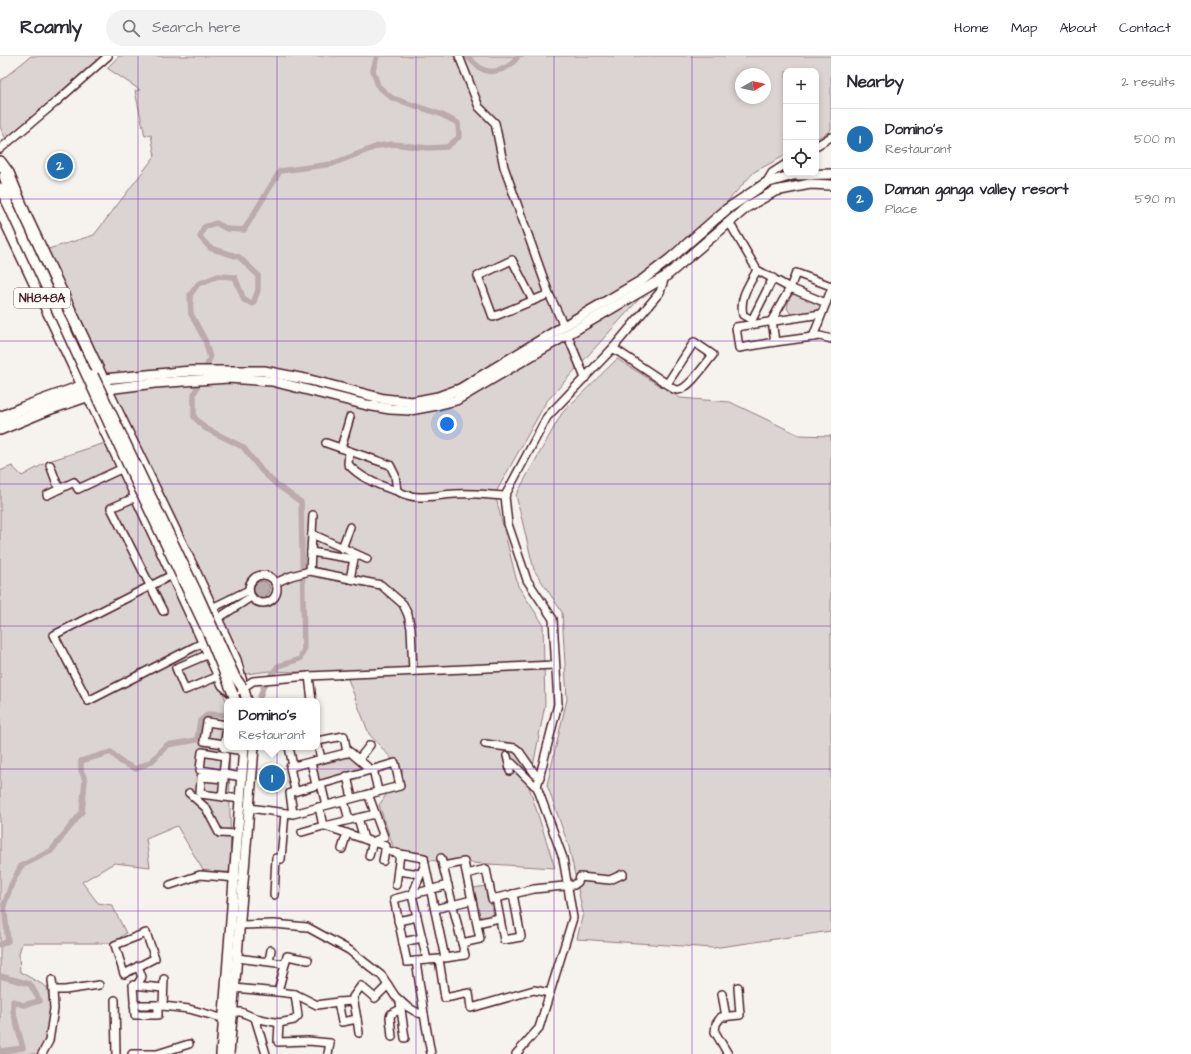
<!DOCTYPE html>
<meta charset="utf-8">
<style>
:root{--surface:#fff;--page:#f2f2f3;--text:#2b2b33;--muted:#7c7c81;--line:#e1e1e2;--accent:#1f6fb2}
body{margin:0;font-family:"Architects Daughter",sans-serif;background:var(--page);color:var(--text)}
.controls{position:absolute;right:12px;top:12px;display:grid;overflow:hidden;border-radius:8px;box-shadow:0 2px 6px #0003}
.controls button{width:36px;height:36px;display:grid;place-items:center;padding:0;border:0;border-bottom:1px solid var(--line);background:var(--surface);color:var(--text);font:20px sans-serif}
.compass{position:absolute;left:735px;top:12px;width:36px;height:36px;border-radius:50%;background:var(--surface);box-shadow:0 2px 6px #0003;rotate:81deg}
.you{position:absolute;left:447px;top:368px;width:14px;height:14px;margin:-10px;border:3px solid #fff;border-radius:50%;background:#1a73e8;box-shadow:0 0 0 6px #1a73e833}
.badge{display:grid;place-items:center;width:26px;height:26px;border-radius:50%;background:var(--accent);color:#fff;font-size:13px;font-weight:700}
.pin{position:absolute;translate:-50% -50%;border:2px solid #fff;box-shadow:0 1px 4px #0006}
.popup{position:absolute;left:224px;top:642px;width:96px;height:52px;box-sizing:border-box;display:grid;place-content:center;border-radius:8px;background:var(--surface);filter:drop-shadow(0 1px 3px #0005);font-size:13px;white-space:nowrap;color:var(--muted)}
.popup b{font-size:15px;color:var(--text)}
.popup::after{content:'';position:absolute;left:50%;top:100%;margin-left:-8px;border:8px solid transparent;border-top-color:var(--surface)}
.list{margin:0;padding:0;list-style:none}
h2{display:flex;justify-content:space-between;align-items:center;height:52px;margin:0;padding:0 16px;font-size:17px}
h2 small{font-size:13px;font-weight:400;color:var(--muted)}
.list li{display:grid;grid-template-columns:26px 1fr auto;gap:12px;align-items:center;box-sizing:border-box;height:60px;padding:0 16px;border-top:1px solid var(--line)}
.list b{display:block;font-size:15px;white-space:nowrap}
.list p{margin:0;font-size:13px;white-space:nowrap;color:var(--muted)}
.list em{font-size:13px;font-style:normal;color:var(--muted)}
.icon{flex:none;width:22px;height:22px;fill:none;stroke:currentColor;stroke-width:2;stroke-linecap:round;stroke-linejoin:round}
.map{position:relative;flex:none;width:831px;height:998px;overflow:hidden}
header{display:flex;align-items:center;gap:24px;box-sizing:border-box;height:56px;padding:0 20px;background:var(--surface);border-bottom:1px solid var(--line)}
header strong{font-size:19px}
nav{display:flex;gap:22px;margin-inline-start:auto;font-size:14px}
.search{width:280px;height:36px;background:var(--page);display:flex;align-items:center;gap:10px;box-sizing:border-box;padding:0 14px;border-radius:22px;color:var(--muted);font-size:15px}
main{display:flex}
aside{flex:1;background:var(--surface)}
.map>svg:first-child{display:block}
.green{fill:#dcd4d2;stroke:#937a7e;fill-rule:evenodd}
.water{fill:#bbabac;stroke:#8e7378}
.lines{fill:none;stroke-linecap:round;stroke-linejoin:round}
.canal{stroke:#bbabac;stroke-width:5.5}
.minor-casing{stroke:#4a1f2b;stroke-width:10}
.major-casing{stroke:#4a1f2b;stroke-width:12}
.highway-casing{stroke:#4a1f2b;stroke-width:14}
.minor{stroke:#fdfcf7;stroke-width:7}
.major{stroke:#fdfcf7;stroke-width:9}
.highway{stroke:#fdfcf7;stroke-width:11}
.major-bridge-casing{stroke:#4a1f2b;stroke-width:12;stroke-linecap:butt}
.major-bridge{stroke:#fdfcf7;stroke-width:9}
.grid{fill:none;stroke:#7b2cbf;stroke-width:1;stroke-opacity:0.55}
.labels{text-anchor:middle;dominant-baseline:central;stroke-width:3.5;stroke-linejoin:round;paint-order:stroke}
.shield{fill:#fdfcf7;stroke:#806168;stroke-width:1}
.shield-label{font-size:12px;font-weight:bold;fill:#4a1f2b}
</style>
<header>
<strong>Roamly</strong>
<div class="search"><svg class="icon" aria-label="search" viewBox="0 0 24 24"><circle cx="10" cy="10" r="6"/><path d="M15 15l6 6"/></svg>Search here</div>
<nav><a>Home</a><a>Map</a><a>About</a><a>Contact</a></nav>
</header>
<main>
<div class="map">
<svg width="831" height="998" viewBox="0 0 831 998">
<rect width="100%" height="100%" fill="#f6f3ef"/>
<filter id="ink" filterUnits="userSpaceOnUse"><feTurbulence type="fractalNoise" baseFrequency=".025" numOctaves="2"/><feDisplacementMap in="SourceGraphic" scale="8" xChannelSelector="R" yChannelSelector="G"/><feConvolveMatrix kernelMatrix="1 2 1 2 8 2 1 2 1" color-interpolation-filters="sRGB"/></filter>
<g filter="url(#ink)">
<g class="green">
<polygon points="31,0 103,0 6,83 0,71 0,25"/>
<path d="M119 0H831V73L829 76 816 83V15H786V99L754 116 546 346 495 438 518 530 543 568 545 649 529 731 555 812 422 804 394 793 379 749 403 715 369 678 346 618 270 615 246 618 244 613H241L45 194 94 179 155 100 151 79 145 80 135 35 140 34 107 12ZM741 18H765V42H741Z"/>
<polygon points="794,237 820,248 820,251 815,257 792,260 787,252 789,243"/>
<polygon points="617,303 680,342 730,346 799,379 831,380 831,875 713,892 577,883 583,857 569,791 547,729 567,643 562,556 534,514 516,439 562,357"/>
<polygon points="108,386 227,646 227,691 229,691 231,816 204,816 177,770 146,783 150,811 114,807 82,826 98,847 112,849 126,877 113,887 22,887 19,898 20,916 47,931 55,975 39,998 0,998 0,415 12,410 22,420 49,405"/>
<polygon points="352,701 363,712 318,726 314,710"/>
<polygon points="486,830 494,860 480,863 473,832"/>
</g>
<circle class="water" cx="262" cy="533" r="8"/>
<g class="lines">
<g class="canal">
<path d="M467 0C471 4 475 8 479 11 492 21 511 12 518 0"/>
<polyline points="259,644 264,629 278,610 300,603 304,593 301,446 277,429 262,415 243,391 205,372 194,361 194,338 210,302 205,284 191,258 190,239 198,228 218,220 235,221 244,244 253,248 258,234 258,219 239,201 210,192 200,181 204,171 216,167 227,173 244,174 280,115 332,108 378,90 393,88 427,92 447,91 459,81 458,67 440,58 392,42 378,30 373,14 377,0"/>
<polyline points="0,889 8,885 4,849 12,827 21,810 51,795 82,756 85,724 81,714 81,705 111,696 121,706 136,713 152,705 167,689 197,684 200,665 208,658 227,659"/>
<polyline points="0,920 30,928 40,945 23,949 13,945 13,955 23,992 0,995"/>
</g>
<g class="minor-casing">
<g id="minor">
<polyline points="459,0 479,51 495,67 504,111 549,238 564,270"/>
<polyline points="816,90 831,81"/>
<polyline points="0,93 56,46 108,0"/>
<polyline points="766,127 772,117 786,108"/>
<polyline points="729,166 757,214 790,232 826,247 813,281"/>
<path d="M757 214C749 229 739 241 743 259L752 264 773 222"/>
<polyline points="831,230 796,217 790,232 772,264 775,286 820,280 831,283"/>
<polyline points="533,245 512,204 478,220 493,261 549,238"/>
<polyline points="826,247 831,234"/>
<polyline points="567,278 585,322"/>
<polyline points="775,286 739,292 736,271 821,258"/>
<path d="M613 292 667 328 694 286 713 299C706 307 688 334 678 334 674 334 670 331 667 328"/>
<path d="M326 387 390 409 395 419 397 435C380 430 360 422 348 408L349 395"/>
<polyline points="341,392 350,361"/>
<polyline points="50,409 59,433"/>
<path d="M397 435C418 446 433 439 455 438 472 437 489 439 505 440"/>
<polyline points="47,439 74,426 78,433 123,412"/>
<polyline points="136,441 111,452 163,555"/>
<polyline points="312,478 367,503"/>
<polyline points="342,492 350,471"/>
<polyline points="311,496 354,503 350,523"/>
<polyline points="310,515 313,459"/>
<polyline points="172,519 54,579 88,645 204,586"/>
<circle cx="263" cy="533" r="14"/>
<polyline points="275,527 291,520 310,515 381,529 403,548 408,559 411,572 413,615"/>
<polyline points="208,554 249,534"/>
<polyline points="214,563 220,561 251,541"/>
<polyline points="209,598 176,612 185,634 219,620"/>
<polyline points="309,620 312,645"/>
<polyline points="233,638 253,625 309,620 555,609"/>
<polyline points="317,685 344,680 347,697"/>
<polyline points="317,685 321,703"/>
<polyline points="224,688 204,685 207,666 227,669 224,692 244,695"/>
<polyline points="485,688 515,692 519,695 535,718 540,721"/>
<polyline points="289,691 293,710"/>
<polyline points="507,700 509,708"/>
<polyline points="359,703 370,689"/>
<polyline points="311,706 316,729"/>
<polyline points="373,713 378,735"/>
<polyline points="510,715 509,708 512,707 534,729 537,731"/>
<polyline points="223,718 225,700 202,696 200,714 242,721"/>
<polyline points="347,720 352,742"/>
<polyline points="321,728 326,749"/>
<polyline points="295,735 290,711 350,696 371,714"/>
<polyline points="189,737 206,752 219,777 238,778"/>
<polyline points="222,741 224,723 201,721 200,738 241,743"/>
<polyline points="344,745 349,764"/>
<polyline points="319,751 323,770 325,770 358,762 364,783 325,770"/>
<polyline points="249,752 293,758 400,730 395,707 290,737 293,758"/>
<polyline points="358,762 375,758"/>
<polyline points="302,776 323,770"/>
<polyline points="364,783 372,786 384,781 368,738"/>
<polyline points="372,786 386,790 383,805"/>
<polyline points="342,793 347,777"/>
<polyline points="385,794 400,798"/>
<polyline points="369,800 373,786"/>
<polyline points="443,810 464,806 480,883 462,887"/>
<polyline points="398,815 420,818"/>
<polyline points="470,817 486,813 492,843 534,833 574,829 578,826 580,821 610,824 623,818"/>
<polyline points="170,829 200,819 236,822"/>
<polyline points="396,829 400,798 424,802 425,808"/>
<polyline points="274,839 276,802 281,803 285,757"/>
<polyline points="496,842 504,884 521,881 513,838"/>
<polyline points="435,853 472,844"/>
<polyline points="398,865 417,861"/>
<polyline points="477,867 499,862"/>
<polyline points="240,869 274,868 307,871 349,894 382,920 395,940 406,950 418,957 424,958 431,998"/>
<polygon points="146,877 155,902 124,918 115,889"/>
<polyline points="403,886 422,882"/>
<polyline points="237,902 285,908"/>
<polyline points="427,904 412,839 425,808 445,902 465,899 441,802"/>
<polyline points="269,905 271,894"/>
<polyline points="416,905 407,906 394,843 448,829"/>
<polyline points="164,923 163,950 189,953 225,963"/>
<polyline points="52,924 53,934"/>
<polyline points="137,929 142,921 138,910"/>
<polyline points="234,932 278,936"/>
<polyline points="295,938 317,949 338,946 342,966 357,963 353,941 361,930 375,942 388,929"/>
<polyline points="722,938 726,961"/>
<polyline points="115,944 116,998"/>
<polyline points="338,946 353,945"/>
<polyline points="400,946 405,982"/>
<polyline points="134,949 158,949"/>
<polyline points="163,950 158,949 158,959 135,959 133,929 163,932"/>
<polyline points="233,956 241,956 255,962 266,998"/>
<polyline points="424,958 416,905 439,903 445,942 469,937 471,952 534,934 550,937"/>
<polyline points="255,962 279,967 278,986 308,985 330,987 328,998"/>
<polyline points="357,963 359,977"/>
<polyline points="279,967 294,964 298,960 295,938 278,936 287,900 308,904"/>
<polyline points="392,981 390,961 391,958 401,953"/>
<polyline points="42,998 49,985 54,953 53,934 65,934 99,929"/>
<polyline points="132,998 157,998 189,988"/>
<polyline points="516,998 539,972 573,862 563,802 537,731 558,648 553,563 527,524 508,468 505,440 547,361 613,292 660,236 665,221"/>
<polyline points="728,998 715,976 716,968 721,961 740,959 738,931"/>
</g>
</g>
<g class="major-casing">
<g id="major">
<polyline points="4,120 12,144"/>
<polyline points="0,132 7,146"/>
<polyline points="103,323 191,315 264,315 310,324 384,343 412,346 438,341 460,333 564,270 641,225 671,202 727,153 766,127 793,119 831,118"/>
<polyline points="88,340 136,441 223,629 233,638 236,645"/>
<polyline points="247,645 236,604 197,519 107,333 155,327 228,322 272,325 367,349 390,353 410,354 437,349 456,344 665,221 747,151 775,135 810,128 831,129"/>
<polyline points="221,998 244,691"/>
<polyline points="229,998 254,691"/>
</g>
</g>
<g class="highway-casing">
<g id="highway">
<polyline points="0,106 8,117 25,159 107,333 51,352 0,373"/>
<polyline points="0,153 88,340"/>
<polyline points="0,362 23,352 89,328"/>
</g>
</g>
<use href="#minor" class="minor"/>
<use href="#major" class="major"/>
<use href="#highway" class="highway"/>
<g class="major-bridge-casing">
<g id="major-bridge">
<polyline points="7,146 128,409 208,577 233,638"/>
<polyline points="93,319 199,541 235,621 242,631"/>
</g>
</g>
<use href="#major-bridge" class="major-bridge"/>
</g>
</g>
<path class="grid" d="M138 0V998M277 0V998M416 0V998M554 0V998M692 0V998M0 143H831M0 285H831M0 428H831M0 570H831M0 713H831M0 855H831"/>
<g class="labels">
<rect class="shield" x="14" y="232" width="56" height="20" rx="3"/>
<g class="shield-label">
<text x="42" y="242">NH848A</text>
</g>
</g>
</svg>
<div class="controls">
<button>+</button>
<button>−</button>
<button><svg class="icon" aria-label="locate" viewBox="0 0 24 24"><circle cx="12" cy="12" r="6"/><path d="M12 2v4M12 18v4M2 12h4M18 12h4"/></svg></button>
</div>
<svg class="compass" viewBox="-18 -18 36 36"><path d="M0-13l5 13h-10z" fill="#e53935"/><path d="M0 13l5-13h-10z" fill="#7c7c81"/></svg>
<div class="you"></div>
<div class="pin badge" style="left:272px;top:722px">1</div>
<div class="popup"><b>Domino's</b>Restaurant</div>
<div class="pin badge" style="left:60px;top:110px">2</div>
</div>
<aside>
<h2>Nearby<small>2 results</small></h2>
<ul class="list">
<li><span class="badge">1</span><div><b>Domino's</b><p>Restaurant</p></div><em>500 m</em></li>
<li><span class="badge">2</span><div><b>Daman ganga valley resort</b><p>Place</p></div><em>590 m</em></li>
</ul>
</aside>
</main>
